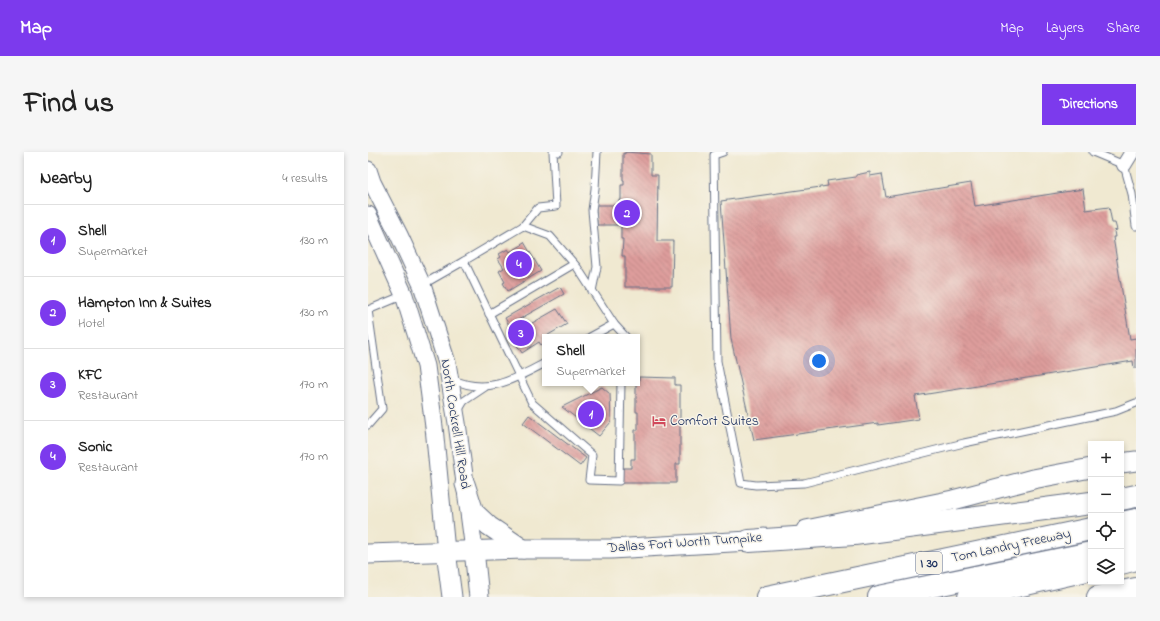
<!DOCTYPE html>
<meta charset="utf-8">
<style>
:root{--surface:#fff;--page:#f6f6f6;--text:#222;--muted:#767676;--line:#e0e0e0;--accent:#7c3aed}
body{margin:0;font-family:"Indie Flower",sans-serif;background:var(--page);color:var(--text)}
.controls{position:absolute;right:12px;bottom:12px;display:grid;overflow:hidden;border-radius:0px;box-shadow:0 2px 6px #0003}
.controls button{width:36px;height:36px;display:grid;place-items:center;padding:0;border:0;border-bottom:1px solid var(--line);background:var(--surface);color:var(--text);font:20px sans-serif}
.you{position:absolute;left:451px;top:209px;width:14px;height:14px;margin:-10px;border:3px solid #fff;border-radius:50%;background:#1a73e8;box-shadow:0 0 0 6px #1a73e833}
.badge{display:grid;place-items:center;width:26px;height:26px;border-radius:50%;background:var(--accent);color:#fff;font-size:13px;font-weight:700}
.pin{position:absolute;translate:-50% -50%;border:2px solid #fff;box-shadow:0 1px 4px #0006}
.popup{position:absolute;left:174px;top:182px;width:98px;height:52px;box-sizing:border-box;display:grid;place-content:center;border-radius:0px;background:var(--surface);filter:drop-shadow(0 1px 3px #0005);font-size:13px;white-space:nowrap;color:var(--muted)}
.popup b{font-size:15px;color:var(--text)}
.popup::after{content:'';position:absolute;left:50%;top:100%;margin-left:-8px;border:8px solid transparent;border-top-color:var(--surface)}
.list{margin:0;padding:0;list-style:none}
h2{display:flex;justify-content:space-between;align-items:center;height:52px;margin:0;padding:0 16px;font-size:17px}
h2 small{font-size:13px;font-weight:400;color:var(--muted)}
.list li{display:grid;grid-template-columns:26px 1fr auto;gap:12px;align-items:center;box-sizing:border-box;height:72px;padding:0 16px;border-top:1px solid var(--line)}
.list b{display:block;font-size:15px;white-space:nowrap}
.list p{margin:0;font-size:13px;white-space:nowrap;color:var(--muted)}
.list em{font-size:13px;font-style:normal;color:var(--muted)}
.icon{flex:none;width:22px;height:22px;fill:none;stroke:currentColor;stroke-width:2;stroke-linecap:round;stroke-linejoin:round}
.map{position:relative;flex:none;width:768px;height:445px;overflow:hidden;border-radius:0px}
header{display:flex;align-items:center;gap:24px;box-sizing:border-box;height:56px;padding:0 20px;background:var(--accent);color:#fff}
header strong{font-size:19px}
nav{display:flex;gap:22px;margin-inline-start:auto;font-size:14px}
.intro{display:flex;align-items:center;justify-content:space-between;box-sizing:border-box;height:96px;padding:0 24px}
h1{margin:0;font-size:28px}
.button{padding:10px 18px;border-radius:0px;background:var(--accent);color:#fff;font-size:14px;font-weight:700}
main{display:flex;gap:24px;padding:0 24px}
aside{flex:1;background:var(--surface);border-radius:0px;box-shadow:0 2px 6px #0003}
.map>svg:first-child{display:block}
.building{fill:url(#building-back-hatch)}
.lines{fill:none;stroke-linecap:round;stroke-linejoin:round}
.service-casing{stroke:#667086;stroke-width:9}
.minor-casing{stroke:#667086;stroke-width:16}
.tertiary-casing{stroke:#667086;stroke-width:19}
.secondary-casing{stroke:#667086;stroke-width:21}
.motorway-casing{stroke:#667086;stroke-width:24}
.service{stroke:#fff;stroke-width:7}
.minor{stroke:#fff;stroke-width:14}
.tertiary{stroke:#fff;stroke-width:17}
.secondary{stroke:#fff;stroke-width:19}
.motorway{stroke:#fff;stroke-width:22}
.labels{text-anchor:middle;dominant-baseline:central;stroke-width:3;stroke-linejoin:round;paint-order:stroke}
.shield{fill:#f7f3e8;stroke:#5d6a87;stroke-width:1}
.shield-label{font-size:13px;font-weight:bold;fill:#1b2f5e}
.poi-label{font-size:14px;fill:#1b2f5e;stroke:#f7f3e8;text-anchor:start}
.street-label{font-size:14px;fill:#1b2f5e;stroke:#f7f3e8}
</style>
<header>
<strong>Map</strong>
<nav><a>Map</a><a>Layers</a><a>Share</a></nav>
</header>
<div class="intro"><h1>Find us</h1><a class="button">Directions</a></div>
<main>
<aside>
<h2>Nearby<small>4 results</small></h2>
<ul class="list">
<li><span class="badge">1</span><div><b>Shell</b><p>Supermarket</p></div><em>130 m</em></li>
<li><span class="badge">2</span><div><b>Hampton Inn &amp; Suites</b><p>Hotel</p></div><em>130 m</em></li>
<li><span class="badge">3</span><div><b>KFC</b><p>Restaurant</p></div><em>170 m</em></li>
<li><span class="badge">4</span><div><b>Sonic</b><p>Restaurant</p></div><em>170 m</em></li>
</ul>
</aside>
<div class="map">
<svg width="768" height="445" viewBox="0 0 768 445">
<defs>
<pattern id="building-back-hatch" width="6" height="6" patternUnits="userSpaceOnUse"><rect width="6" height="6" fill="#de9d9b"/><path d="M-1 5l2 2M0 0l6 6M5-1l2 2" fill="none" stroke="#b38082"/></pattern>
</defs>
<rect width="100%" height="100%" fill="#f7f3e8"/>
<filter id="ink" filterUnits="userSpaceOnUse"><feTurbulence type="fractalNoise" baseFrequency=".025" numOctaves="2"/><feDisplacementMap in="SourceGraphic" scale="8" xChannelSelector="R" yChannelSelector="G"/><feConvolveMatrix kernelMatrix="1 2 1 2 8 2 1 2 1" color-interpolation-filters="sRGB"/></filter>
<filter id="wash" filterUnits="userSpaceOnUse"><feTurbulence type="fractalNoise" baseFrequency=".012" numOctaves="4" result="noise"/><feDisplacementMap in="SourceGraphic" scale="16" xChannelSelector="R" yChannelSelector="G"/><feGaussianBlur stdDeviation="0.9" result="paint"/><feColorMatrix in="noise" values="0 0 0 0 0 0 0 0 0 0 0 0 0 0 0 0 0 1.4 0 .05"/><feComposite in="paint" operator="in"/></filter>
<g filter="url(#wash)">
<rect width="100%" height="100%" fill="#f0e9d1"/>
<g id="blocks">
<g class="building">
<polygon points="257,0 283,2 283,23 290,23 289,89 305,89 304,135 257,135 257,104 254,104 255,87 253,87 253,73 229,73 229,68 228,68 228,53 251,53 251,48 253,48 253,33 256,33 256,28 255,28 255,1 257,2"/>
<polygon points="502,20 502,24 514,22 518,45 603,31 607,54 715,37 718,58 741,55 744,71 747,71 749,78 746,79 747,85 745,85 762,187 768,186 768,216 766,216 765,209 547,244 551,267 510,273 510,271 386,288 363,187 353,49 460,34 459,29 488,25 488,23"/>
<polygon points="156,90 173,119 140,139 135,131 137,130 131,119 136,116 130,107 133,105 131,102 140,97 142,100 154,93 153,92"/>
<polygon points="192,135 196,142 141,173 137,166"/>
<polygon points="189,157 199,172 175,186 177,191 173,193 171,190 154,201 149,193 150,192 148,190 147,190 143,183"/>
<polygon points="271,225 307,226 307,233 312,233 312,312 308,312 308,331 254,331 254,316 263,316 263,307 267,307 267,278 270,278 270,260 268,260 268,231 271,230"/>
<polygon points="234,235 242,242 243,270 231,284 194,255"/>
<polygon points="161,263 218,306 212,314 155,271"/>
</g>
</g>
</g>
<g filter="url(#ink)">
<use href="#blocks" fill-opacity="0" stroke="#667086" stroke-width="1"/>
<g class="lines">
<g class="service-casing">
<g id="service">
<polyline points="355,0 346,3 349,209 373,331 388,333 436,331 596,291 748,259 768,251"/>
<polyline points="725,0 756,13 764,42 768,74"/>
<polyline points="155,74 170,56 188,54 185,0 191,0"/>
<polyline points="96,109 155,74 182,84 209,115 246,172 258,185"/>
<polyline points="54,133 96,109 164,251 224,303 221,328 251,329 253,231"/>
<polyline points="224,139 229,115 224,58 227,37 229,0"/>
<polyline points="0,158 36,143"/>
<polyline points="121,162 206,112"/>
<polyline points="222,185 246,172"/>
<path d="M84 227C118 244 147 227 177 211"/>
<polyline points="90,259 96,249 117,235"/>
<polyline points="0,273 14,257 0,158"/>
</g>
</g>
<g class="minor-casing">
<polyline id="minor" points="756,13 764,0"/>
</g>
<g class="tertiary-casing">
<g id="tertiary">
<polyline points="0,18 4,30 31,83 54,133 79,211 89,271 106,398"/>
<polyline points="0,63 36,143 58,214 66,275 78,399"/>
</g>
</g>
<g class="secondary-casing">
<g id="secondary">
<polyline points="753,311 768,309"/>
<polyline points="97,332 106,360 121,374 155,397"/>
<polyline points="438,378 585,348 665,327 723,316"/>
<polyline points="106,398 111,445"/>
<polyline points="78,399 84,445"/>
<polyline points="0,402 155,397 243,397 381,389 396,386"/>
</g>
</g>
<g class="motorway-casing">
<g id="motorway">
<polyline points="753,347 768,344"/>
<polyline points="753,371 768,368"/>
<polyline points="381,389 486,382 723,351"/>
<polyline points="753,391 768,387"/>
<polyline points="753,411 768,407"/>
<polyline points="399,445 723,377"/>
<polyline points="511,445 723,401"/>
<polyline points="601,445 723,417"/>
<polyline points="730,445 768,437"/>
</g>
</g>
<use href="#service" class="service"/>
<use href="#minor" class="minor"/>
<use href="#tertiary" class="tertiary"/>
<use href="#secondary" class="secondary"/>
<use href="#motorway" class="motorway"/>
</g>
</g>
<defs>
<g id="hotel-bare" transform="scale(1.08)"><path d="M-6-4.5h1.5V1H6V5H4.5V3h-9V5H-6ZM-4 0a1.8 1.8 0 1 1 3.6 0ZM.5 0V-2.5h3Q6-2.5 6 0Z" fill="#d1495b" stroke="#f7f3e8" stroke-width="2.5" paint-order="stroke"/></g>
</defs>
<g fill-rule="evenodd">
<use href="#hotel-bare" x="291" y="269"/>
</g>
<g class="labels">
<rect class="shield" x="548" y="400" width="26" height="22" rx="3"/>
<g class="shield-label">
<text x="561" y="411">I 30</text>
</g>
<g class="poi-label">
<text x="302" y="269">Comfort Suites</text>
</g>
<g class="street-label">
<text transform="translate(87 272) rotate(81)">North Cockrell Hill Road</text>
<text transform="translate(317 391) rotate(-4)">Dallas Fort Worth Turnpike</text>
<text transform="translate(643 394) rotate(-12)">Tom Landry Freeway</text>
</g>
</g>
</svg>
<div class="controls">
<button>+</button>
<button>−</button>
<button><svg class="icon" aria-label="locate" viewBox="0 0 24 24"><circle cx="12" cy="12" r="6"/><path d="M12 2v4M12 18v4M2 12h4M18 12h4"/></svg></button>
<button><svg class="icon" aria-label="layers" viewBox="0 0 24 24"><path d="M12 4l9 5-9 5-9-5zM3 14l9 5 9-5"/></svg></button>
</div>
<div class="you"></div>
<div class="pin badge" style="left:223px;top:262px">1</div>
<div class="popup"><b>Shell</b>Supermarket</div>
<div class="pin badge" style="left:259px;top:61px">2</div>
<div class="pin badge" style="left:153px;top:181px">3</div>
<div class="pin badge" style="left:151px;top:112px">4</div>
</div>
</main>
